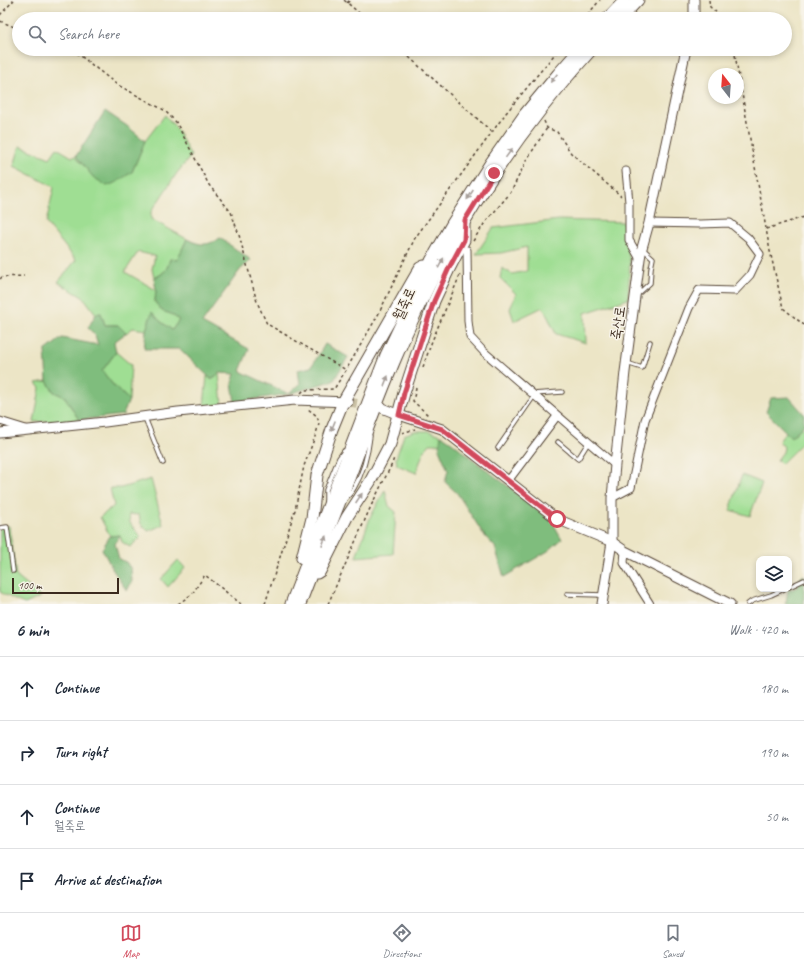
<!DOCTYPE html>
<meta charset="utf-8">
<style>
:root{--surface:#fff;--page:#f6f6f7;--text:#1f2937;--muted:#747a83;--line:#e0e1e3;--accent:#d1495b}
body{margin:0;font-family:Caveat,"Poor Story",sans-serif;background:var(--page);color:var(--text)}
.controls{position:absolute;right:12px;bottom:12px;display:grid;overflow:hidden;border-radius:8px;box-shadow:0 2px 6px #0003}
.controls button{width:36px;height:36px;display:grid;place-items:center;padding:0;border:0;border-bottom:1px solid var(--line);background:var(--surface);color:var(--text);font:20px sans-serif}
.compass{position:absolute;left:708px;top:68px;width:36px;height:36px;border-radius:50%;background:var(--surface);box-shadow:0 2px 6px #0003;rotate:343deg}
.scale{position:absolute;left:12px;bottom:10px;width:107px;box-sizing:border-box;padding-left:4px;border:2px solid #3b2a1e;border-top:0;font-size:11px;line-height:14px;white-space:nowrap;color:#3b2a1e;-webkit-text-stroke:3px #f7f3e8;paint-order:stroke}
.stop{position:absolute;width:12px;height:12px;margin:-9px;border:3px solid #d1495b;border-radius:50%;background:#fff}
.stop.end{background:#d1495b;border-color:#fff;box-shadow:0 1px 4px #0008}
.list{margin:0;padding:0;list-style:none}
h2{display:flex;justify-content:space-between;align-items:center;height:52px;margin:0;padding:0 16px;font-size:17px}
h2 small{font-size:13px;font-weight:400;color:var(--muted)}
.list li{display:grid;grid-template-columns:26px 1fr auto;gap:12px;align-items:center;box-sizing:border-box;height:64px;padding:0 16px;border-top:1px solid var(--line)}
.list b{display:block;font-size:15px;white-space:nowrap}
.list p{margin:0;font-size:13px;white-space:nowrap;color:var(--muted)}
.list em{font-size:13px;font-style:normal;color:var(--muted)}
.icon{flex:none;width:22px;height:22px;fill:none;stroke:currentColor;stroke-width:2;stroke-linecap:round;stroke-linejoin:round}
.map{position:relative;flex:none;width:804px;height:604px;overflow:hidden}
.search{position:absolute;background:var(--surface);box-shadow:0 2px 6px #0003;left:12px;right:12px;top:12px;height:44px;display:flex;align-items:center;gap:10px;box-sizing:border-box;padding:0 14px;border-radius:22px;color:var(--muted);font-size:15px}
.sheet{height:308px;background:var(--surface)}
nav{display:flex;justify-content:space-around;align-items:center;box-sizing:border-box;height:56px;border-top:1px solid var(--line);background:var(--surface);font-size:11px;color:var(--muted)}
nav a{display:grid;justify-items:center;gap:2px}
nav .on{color:var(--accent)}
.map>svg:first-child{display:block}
.green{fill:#9fde93;stroke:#6d8458}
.forest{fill:#7fbd7d;stroke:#5d744e}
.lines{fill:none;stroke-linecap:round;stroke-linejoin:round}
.tertiary-tunnel{stroke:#c9c0a4;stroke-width:9;stroke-dasharray:9 4.5;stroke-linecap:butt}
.service-casing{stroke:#564637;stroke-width:5.5}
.minor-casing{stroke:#564637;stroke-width:9}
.tertiary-casing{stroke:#564637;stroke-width:11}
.primary-casing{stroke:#564637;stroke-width:13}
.path{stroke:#564637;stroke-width:1.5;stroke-dasharray:3 3;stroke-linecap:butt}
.service{stroke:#fff;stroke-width:3.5}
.minor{stroke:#fff;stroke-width:7}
.tertiary{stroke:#fff;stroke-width:9}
.primary{stroke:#fff;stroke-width:11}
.oneway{fill:#a79f9a}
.route{stroke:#d1495b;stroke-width:5}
.labels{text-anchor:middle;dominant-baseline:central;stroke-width:3;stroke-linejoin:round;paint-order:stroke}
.street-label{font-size:14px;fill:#3b2a1e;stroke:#f7f3e8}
</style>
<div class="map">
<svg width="804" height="604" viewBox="0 0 804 604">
<rect width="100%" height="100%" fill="#f7f3e8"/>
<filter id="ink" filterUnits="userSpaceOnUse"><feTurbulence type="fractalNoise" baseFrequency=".025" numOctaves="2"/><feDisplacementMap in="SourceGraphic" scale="8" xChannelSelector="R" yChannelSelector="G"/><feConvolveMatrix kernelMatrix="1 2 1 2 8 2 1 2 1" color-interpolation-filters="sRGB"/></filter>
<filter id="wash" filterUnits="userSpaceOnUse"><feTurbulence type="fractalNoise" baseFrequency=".012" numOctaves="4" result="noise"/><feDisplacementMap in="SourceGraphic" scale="16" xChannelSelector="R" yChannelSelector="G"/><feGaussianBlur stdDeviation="0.9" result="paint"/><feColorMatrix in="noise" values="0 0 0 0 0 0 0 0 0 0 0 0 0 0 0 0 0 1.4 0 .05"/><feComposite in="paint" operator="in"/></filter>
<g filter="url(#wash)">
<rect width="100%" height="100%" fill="#ece5c6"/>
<g class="green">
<path d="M165 115 176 128 191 156 177 173 151 212V219L187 239 177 260 170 259C167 270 165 273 154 278L152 269 155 256 138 252 125 272 156 290 155 302 162 311 171 314 179 320 172 330 160 321 152 313 146 330 133 328 126 333 118 325H105L101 313 96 314 84 298 58 282 76 260 46 223 54 187 14 166 20 146 50 158 57 148 72 157 76 156 80 162 132 172 145 141Z"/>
<polygon points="559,220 623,222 630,262 628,299 585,313 586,343 556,334 543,307 514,321 510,309 516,294 500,278 502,268 512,274 527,271 527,247 501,253 476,254 488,236 493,228"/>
<polygon points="116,352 131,365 129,400 114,386 102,371"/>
<polygon points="219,374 222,404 204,406 207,376 211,379"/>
<polygon points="47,381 54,392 65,397 79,420 34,422 40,388 36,383"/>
<polygon points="802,427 804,429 804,441 781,464 777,460 783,452 784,447 779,441 786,432 791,437"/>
<polygon points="414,431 429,431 441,435 440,444 430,444 424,451 416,473 397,465 396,458 404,435"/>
<polygon points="742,475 762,483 750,516 730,510"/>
<polygon points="151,479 163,525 148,531 141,524 139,515 129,514 130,523 141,537 130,547 122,542 120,535 110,536 100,517 114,506 110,488 121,488"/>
<polygon points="385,490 389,506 396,512 393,554 356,557 370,518"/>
<polygon points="9,526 16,576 41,597 25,604 17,601 0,592 0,527"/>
<polygon points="178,560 185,568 168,587 161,579"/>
</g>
<g class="forest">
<polygon points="105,111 127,126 145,141 132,172 117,182 107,186 93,177 76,156"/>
<path d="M220 238 251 260 240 270 202 323 249 349 240 371 289 394 300 384 298 370 311 367 318 356 325 344 348 357 334 380 289 394 235 402 232 383 235 374 220 373 211 379 180 349H144L146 330 152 312 160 321 172 330 179 320 171 314 162 311 155 302 156 290 154 278C165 273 167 270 170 259L177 260 187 239C201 246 207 246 220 238Z"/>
<polygon points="101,313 105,325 118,325 126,333 114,342 116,352 102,371 114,386 129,400 123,415 79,420 65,397 54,392 47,381 45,351 62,338 98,345 95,335 88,328 96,314"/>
<polygon points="789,397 804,414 804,425 791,437 766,412 771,398"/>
<polygon points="441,435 453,443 476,462 529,502 553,523 562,539 548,551 504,577 495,547 484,535 457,493 445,482 448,470 439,449"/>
<polygon points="120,535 115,544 119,559 126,562 131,569 132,581 127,591 113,570 102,549 110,536"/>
<polygon points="804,575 804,604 785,604 786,602 788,590 798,587 800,577"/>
</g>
</g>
<g filter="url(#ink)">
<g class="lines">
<polyline class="tertiary-tunnel" points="348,402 373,406"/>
<g class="service-casing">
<g id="service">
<polyline points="638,294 650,283 651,268 653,258 643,249"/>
<polyline points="627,363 642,368 650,342"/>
<polyline points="533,394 562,392"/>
<polyline points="145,418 163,463"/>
<polyline points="558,442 578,459 588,443"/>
<polyline points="498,448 534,396"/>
<path d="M346 498C349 495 352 492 354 488 363 473 368 454 370 436"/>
<polyline points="326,501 326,490 339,458 344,451"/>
<polyline points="0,528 7,527 13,571"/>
<polyline points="789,587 804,580"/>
<polyline points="567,594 602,595"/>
<polyline points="748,604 752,601 771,595 784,589"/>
</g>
</g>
<g class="minor-casing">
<g id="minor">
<polyline points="626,171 629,202 629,240 640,259"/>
<polyline points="467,250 468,321 470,337 483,351 615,465"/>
<polyline points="0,421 26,429"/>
<polyline points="508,481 557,416"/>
<polyline points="612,498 631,488 645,420 689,308 699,290 735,291 750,275 760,254 748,238 730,223 700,224 649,223"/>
<polyline points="625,551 624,563 650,604"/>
</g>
</g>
<g class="tertiary-casing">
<g id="tertiary">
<polyline points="693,19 694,15 694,0"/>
<polyline points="382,408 399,415 442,429 557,519 612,542 625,551 730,604"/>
<polyline points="0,433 105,422 178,412 295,400 348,402"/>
<polyline points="602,604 612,542 612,498 615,465 625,372 640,259 642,248 649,223 686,49"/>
</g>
</g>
<g class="primary-casing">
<g id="primary">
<polyline points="607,19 625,0"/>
<polyline points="620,19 638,0"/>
<polyline points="302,558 312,518 317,475 332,429 343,402 420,268 424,266"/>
<polyline points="317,573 320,571 347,517 370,482 390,444 404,393 434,301 449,269 464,240 464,223"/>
<polyline points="291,604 386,355 431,261 452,224 490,164 525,114 558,74 580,49"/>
<path d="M300 604C317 558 336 513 353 468 379 397 406 327 442 261 483 185 534 113 592 49"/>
</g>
</g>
<g class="path">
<polyline points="344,0 366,19"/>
<polyline points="709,0 710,7 724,19"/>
<polyline points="347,3 350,0"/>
<polyline points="0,15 14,0"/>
<polyline points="584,19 600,0"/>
<polyline points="0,21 19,29"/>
<polyline points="72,49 116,84 164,110 176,122 209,185 231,212 239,235 257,302 267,324 346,370"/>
<polyline points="400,49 492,132"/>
<polyline points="734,49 770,251 783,308 804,325"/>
<polyline points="544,121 547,128 557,132 571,153 621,196"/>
<polyline points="766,229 804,217"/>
<polyline points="473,241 484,224 511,192 526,161 547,128"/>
<polyline points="0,279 2,277 24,276"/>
<polyline points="423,367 432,341 460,275"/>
<polyline points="416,388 413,401 428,415"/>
<polyline points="301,393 304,390 334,389 346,370 378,315 415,238 506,113 559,49"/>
<polyline points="402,433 415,429"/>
<polyline points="178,604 192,594 205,575 241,604"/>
<polyline points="265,604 295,510 304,466 316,434 319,423 317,416 308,409"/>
<polyline points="328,604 371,506 392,464 394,458"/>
</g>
<use href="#service" class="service"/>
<use href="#minor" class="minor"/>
<use href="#tertiary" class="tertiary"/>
<use href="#primary" class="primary"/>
</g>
<defs><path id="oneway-solid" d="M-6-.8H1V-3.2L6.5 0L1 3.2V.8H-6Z"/></defs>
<g class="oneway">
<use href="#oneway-solid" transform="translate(554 78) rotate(129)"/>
<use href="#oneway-solid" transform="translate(509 153) rotate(-54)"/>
<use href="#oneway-solid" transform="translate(470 195) rotate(123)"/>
<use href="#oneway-solid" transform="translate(441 263) rotate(-62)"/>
<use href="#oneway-solid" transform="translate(386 381) rotate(-68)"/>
<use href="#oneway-solid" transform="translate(333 426) rotate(112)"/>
<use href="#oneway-solid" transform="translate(359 498) rotate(-56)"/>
<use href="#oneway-solid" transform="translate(324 541) rotate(-69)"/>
</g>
</g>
<g class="lines" filter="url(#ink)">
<polyline class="route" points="494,173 465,220 464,240 449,268 434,301 404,393 399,415 442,429 557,519"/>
</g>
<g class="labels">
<g class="street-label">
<text transform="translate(404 304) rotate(-65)">월죽로</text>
<text transform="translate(618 323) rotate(-82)">죽산로</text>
</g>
</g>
</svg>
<div class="controls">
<button><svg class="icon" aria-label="layers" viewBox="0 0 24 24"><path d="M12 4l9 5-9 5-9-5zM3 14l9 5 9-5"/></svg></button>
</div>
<svg class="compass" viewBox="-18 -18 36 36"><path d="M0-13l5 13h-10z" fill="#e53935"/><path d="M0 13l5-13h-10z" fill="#747a83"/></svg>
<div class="scale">100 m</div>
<div class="stop" style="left:557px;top:519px"></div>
<div class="stop end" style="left:494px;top:173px"></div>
<div class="search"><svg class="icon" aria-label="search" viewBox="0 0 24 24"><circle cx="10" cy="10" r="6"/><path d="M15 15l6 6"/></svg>Search here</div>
</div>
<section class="sheet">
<h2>6 min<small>Walk · 420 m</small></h2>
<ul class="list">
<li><svg class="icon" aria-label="ahead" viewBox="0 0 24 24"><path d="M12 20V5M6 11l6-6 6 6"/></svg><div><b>Continue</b></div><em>180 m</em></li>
<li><svg class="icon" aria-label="right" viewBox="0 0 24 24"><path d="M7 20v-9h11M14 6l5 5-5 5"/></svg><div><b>Turn right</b></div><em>190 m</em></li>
<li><svg class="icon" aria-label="ahead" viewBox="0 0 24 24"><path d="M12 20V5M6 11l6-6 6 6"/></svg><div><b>Continue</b><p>월죽로</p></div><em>50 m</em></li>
<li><svg class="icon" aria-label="arrive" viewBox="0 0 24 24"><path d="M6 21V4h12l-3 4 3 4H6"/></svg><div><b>Arrive at destination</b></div></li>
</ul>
</section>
<nav>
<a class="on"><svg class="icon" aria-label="map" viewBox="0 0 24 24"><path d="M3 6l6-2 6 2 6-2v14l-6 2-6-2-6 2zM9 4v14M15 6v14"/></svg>Map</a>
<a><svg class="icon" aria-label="directions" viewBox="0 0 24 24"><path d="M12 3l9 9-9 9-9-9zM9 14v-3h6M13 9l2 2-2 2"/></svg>Directions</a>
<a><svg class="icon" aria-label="saved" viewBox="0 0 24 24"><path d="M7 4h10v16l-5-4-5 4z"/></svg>Saved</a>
</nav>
